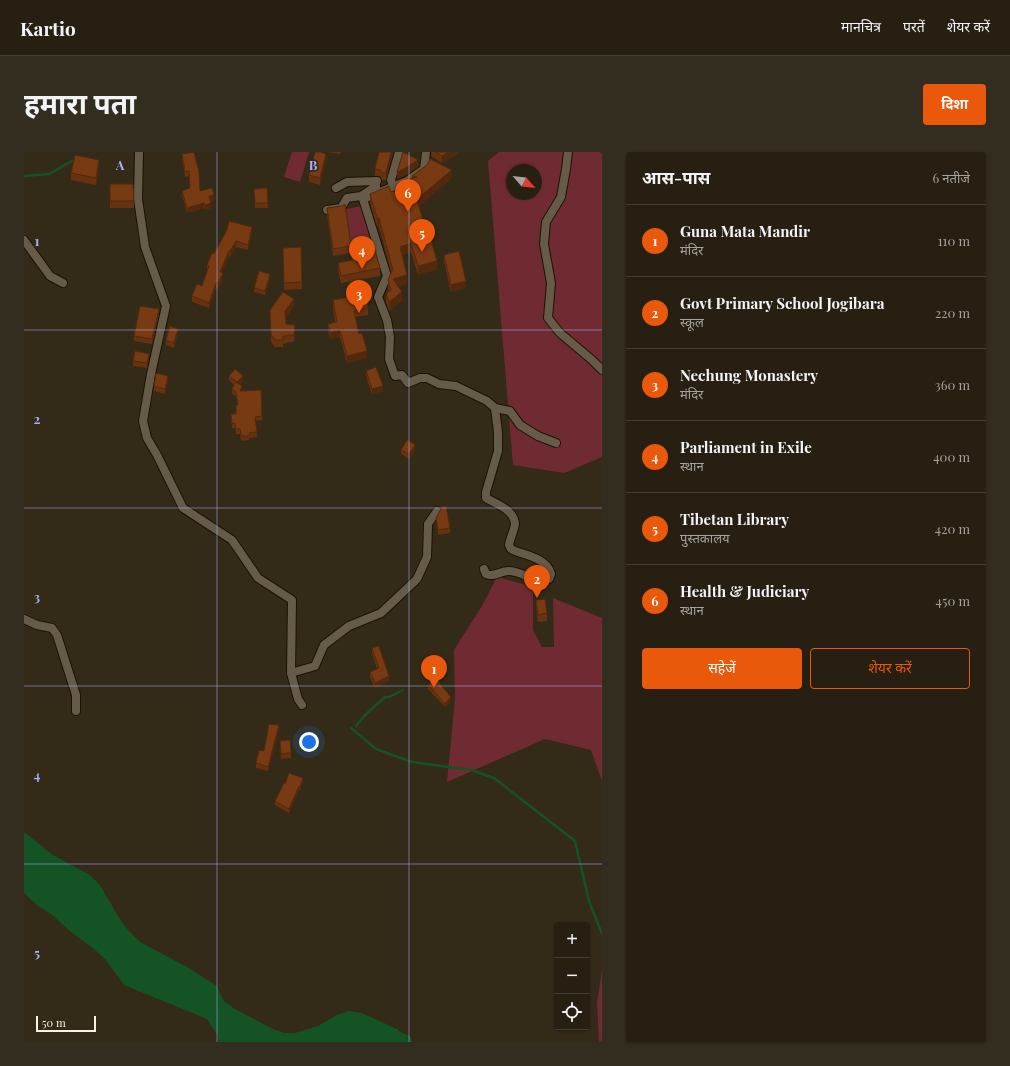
<!DOCTYPE html>
<html lang="hi">
<meta charset="utf-8">
<style>
:root{--surface:#272012;--page:#332d20;--text:#f1f3f6;--muted:#a4a39f;--line:#433e32;--accent:#ea580c}
body{margin:0;font-family:"Playfair Display","Noto Sans Devanagari",serif;background:var(--page);color:var(--text)}
.controls{position:absolute;right:12px;bottom:12px;display:grid;overflow:hidden;border-radius:4px;box-shadow:0 1px 3px #0004}
.controls button{width:36px;height:36px;display:grid;place-items:center;padding:0;border:0;border-bottom:1px solid var(--line);background:var(--surface);color:var(--text);font:20px sans-serif}
.compass{position:absolute;left:482px;top:12px;width:36px;height:36px;border-radius:50%;background:var(--surface);box-shadow:0 1px 3px #0004;rotate:118deg}
.scale{position:absolute;left:12px;bottom:10px;width:60px;box-sizing:border-box;padding-left:4px;border:2px solid #f9f3e7;border-top:0;font-size:11px;line-height:14px;white-space:nowrap;color:#f9f3e7;-webkit-text-stroke:3px #342a18;paint-order:stroke}
.you{position:absolute;left:285px;top:590px;width:14px;height:14px;margin:-10px;border:3px solid #fff;border-radius:50%;background:#1a73e8;box-shadow:0 0 0 6px #1a73e833}
.badge{display:grid;place-items:center;width:26px;height:26px;border-radius:50%;background:var(--accent);color:#fff;font-size:13px;font-weight:700}
.pin{position:absolute;translate:-50% -33px;filter:drop-shadow(0 1px 2px #0008)}
.pin::after{content:'';position:absolute;top:21px;width:14px;height:12px;background:inherit;clip-path:polygon(0 0,100% 0,50% 100%)}
.list{margin:0;padding:0;list-style:none}
h2{display:flex;justify-content:space-between;align-items:center;height:52px;margin:0;padding:0 16px;font-size:17px}
h2 small{font-size:13px;font-weight:400;color:var(--muted)}
.list li{display:grid;grid-template-columns:26px 1fr auto;gap:12px;align-items:center;box-sizing:border-box;height:72px;padding:0 16px;border-top:1px solid var(--line)}
.list b{display:block;font-size:15px;white-space:nowrap}
.list p{margin:0;font-size:13px;white-space:nowrap;color:var(--muted)}
.list em{font-size:13px;font-style:normal;color:var(--muted)}
.actions{display:flex;gap:8px;padding:12px 16px}
.actions a{flex:1;padding:9px 0;border:1px solid var(--accent);border-radius:4px;text-align:center;font-size:14px;color:var(--accent)}
.actions .main{background:var(--accent);color:#fff}
.icon{flex:none;width:22px;height:22px;fill:none;stroke:currentColor;stroke-width:2;stroke-linecap:round;stroke-linejoin:round}
.map{position:relative;flex:none;width:578px;height:890px;overflow:hidden;border-radius:4px}
header{display:flex;align-items:center;gap:24px;box-sizing:border-box;height:56px;padding:0 20px;background:var(--surface);border-bottom:1px solid var(--line)}
header strong{font-size:19px}
nav{display:flex;gap:22px;margin-inline-start:auto;font-size:14px}
.intro{display:flex;align-items:center;justify-content:space-between;box-sizing:border-box;height:96px;padding:0 24px}
h1{margin:0;font-size:28px}
.button{padding:10px 18px;border-radius:4px;background:var(--accent);color:#fff;font-size:14px;font-weight:700}
main{display:flex;gap:24px;padding:0 24px}
aside{flex:1;background:var(--surface);border-radius:4px;box-shadow:0 1px 3px #0004}
.map>svg:first-child{display:block}
.green{fill:#702b32;fill-rule:evenodd}
.water{fill:#145323}
.lines{fill:none;stroke-linecap:round;stroke-linejoin:round}
.stream{stroke:#145323;stroke-width:2.5}
.minor-casing{stroke:#1b1303;stroke-width:10}
.minor{stroke:#665b48;stroke-width:8}
.wall{fill:#66320f}
.shaded-wall{fill:#53290d}
.building{fill:#773a12;stroke:#53290d}
.grid{fill:none;stroke:#a8b0fc;stroke-width:1;stroke-opacity:0.55}
.grid-label{font-size:13px;text-anchor:middle;font-weight:bold;fill:#a8b0fc;stroke:#342a18;stroke-width:3.5;stroke-linejoin:round;paint-order:stroke}
</style>
<header>
<strong>Kartio</strong>
<nav><a>मानचित्र</a><a>परतें</a><a>शेयर करें</a></nav>
</header>
<div class="intro"><h1>हमारा पता</h1><a class="button">दिशा</a></div>
<main>
<div class="map">
<svg width="578" height="890" viewBox="0 0 578 890">
<rect width="100%" height="100%" fill="#342a18"/>
<g class="green">
<polygon points="268,0 285,0 276,30 260,25"/>
<path d="M475 0H578V305L540 321 489 313 464 9ZM488 18H512V42H488Z"/>
<polygon points="338,54 349,97 328,100 322,57"/>
<polygon points="473,425 509,435 509,478 518,495 530,495 529,446 578,466 578,629 567,598 521,587 423,630 431,546 430,498 459,452"/>
<polygon points="578,818 578,890 575,890 573,851"/>
</g>
<polygon class="water" points="0,680 29,703 66,723 76,733 97,769 105,779 116,790 163,815 193,834 199,848 211,857 249,877 260,881 271,881 294,874 313,863 325,859 338,861 373,877 387,890 198,890 183,867 100,833 81,807 70,797 47,780 27,762 14,754 0,741"/>
<g class="lines">
<g class="stream">
<polyline points="0,24 25,22 48,9"/>
<polyline points="332,574 341,563 361,545 365,545 379,538"/>
<polyline points="327,576 352,597 388,610 447,618 470,626 551,689 565,749 578,782"/>
<polyline points="377,882 385,885 387,890"/>
<polyline points="195,883 196,890"/>
</g>
<g class="minor-casing">
<g id="minor">
<polyline points="115,0 114,47 121,95 142,154 127,222 119,269 123,286 133,303 159,356 208,388 234,426 268,448 267,521 274,547 278,553"/>
<polyline points="402,0 400,17 383,29 339,47 363,124 354,145 363,168 366,185 365,207 371,224 378,223 384,231 396,226 403,226 415,232 432,234 463,249 471,256 486,259 496,273 514,284 532,291"/>
<polyline points="544,0 542,17 537,45 522,70 520,92 527,131 524,166 536,181 568,208 578,218"/>
<polyline points="368,31 367,28 375,0"/>
<polyline points="312,36 323,30 353,29"/>
<polyline points="303,58 317,56 323,46 337,44 352,34"/>
<polyline points="0,88 26,124 39,131"/>
<path d="M460 417 462 422C470 426 477 418 486 419 500 420 511 432 525 427L527 422C523 407 505 404 491 399L487 397 485 393C486 386 491 377 491 371 489 357 472 352 462 346V340L474 299V280L471 256"/>
<polyline points="0,467 13,473 28,476 33,483 52,543 52,559"/>
<polyline points="267,521 291,514 300,493 325,474 357,461 393,427 403,405 404,372 413,359"/>
</g>
</g>
<use href="#minor" class="minor"/>
</g>
<g class="wall">
<polygon points="303,0 317,0 316,2"/>
<polygon points="369,0 362,28 358,28 356,24 351,24 351,17"/>
<polygon points="407,0 435,0 432,3 418,11 407,4"/>
<polygon points="158,2 176,39 190,48 186,49 187,56 181,58 180,56 163,61 158,43 158,39 166,36 165,24 161,25 158,7"/>
<polygon points="302,9 296,33 285,30 285,23"/>
<polygon points="75,15 72,33 47,28 47,21"/>
<polygon points="388,24 428,26 395,54 413,117 394,123 387,100 378,103 383,132 374,134 378,149 365,159 362,150 362,142 365,139 364,136 364,128 367,119 355,74 353,75 346,50 346,42 367,40 386,35 386,27 388,27"/>
<polygon points="86,32 110,49 110,56 86,56"/>
<polygon points="243,36 244,56 231,56 230,37"/>
<polygon points="303,56 327,94 327,99 356,116 356,124 317,131 314,118 314,111 327,108 327,101 309,104 303,63"/>
<polygon points="203,78 228,80 224,98 212,95 206,105 205,104 198,120 199,126 194,137 192,136 185,156 168,150 168,144 178,134 183,119 183,113"/>
<polygon points="259,96 278,130 278,137 260,138"/>
<polygon points="420,103 442,136 427,140 420,110"/>
<polygon points="246,126 241,143 230,140 230,136"/>
<polygon points="325,143 344,156 344,163 331,165 335,182 343,206 323,211 316,185 306,187 304,179 304,172 311,170 309,155 309,148 325,145"/>
<polygon points="270,154 262,165 262,172 271,173 270,190 263,190 263,191 259,192 259,195 250,195 250,192 248,193 247,189 246,165"/>
<polygon points="135,162 128,192 110,189 110,184"/>
<polygon points="154,182 150,196 142,193 142,188"/>
<polygon points="125,206 123,216 109,214 109,209"/>
<polygon points="342,219 359,239 348,242 342,224"/>
<polygon points="205,224 219,229 216,232 218,238 218,239 238,264 238,268 232,269 233,285 225,286 225,288 217,289 216,282 212,282 211,276 208,276 207,262 212,262 214,253 212,244 208,242 208,237 210,233 205,228"/>
<polygon points="144,229 141,242 130,239 130,234"/>
<polygon points="377,298 391,298 385,307 377,302"/>
<polygon points="412,366 426,376 426,381 414,383 412,370"/>
<polygon points="512,448 523,461 523,469 514,470 512,455"/>
<polygon points="348,496 365,529 351,536 346,525 346,520 353,517 348,501"/>
<polygon points="404,533 427,549 421,555 404,537"/>
<polygon points="255,578 244,619 232,616 232,611"/>
<polygon points="256,589 267,601 267,606 257,607"/>
<polygon points="279,629 276,638 275,638 265,661 251,653 251,649 261,632"/>
</g>
<g class="shaded-wall">
<polygon points="367,0 369,0 362,28 362,21"/>
<polygon points="425,0 435,0 432,3 418,11 418,4"/>
<polygon points="302,2 302,9 296,33 296,26"/>
<polygon points="75,8 75,15 72,33 72,26"/>
<polygon points="394,8 394,15 380,24 373,27 373,20"/>
<polygon points="428,18 428,26 393,56 393,47"/>
<polygon points="190,43 190,48 185,49 185,44"/>
<polygon points="180,51 180,56 163,61 163,56"/>
<polygon points="187,51 187,56 181,58 181,53"/>
<polygon points="353,66 355,66 355,74 353,75"/>
<polygon points="228,75 228,80 224,98 224,93"/>
<polygon points="212,89 212,95 206,105 206,99"/>
<polygon points="387,91 387,100 376,103 376,95"/>
<polygon points="205,99 205,104 196,125 196,120"/>
<polygon points="413,109 413,117 394,123 394,114"/>
<polygon points="199,121 199,126 194,137 194,131"/>
<polygon points="246,122 246,126 241,143 241,139"/>
<polygon points="383,123 383,132 369,136 369,127"/>
<polygon points="442,129 442,136 427,140 427,133"/>
<polygon points="192,131 192,136 185,156 185,151"/>
<polygon points="378,140 378,149 365,159 365,150"/>
<polygon points="270,147 270,154 261,166 261,159"/>
<polygon points="135,157 135,162 128,192 128,187"/>
<polygon points="154,177 154,182 150,196 150,191"/>
<polygon points="316,178 316,185 306,187 306,181"/>
<polygon points="343,199 343,206 323,211 323,204"/>
<polygon points="125,202 125,206 123,216 123,211"/>
<polygon points="144,224 144,229 141,242 141,237"/>
<polygon points="219,224 219,229 213,235 213,230"/>
<polygon points="218,234 218,238 216,244 216,239"/>
<polygon points="359,234 359,239 348,242 348,237"/>
<polygon points="391,293 391,298 385,307 385,302"/>
<polygon points="365,524 365,529 351,536 351,531"/>
<polygon points="427,545 427,549 421,555 421,552"/>
<polygon points="255,573 255,578 244,619 244,615"/>
<polygon points="279,626 279,629 276,638 276,634"/>
<polygon points="275,634 275,638 265,661 265,657"/>
</g>
<g class="building">
<polygon points="170,0 175,20 176,39 188,36 190,43 185,44 187,51 181,53 180,51 163,56 158,39 166,36 165,19 161,20 158,2"/>
<polygon points="291,0 296,0 302,2 296,26 285,23"/>
<polygon points="355,0 367,0 362,21 358,21 356,18 351,17"/>
<polygon points="379,0 394,8 380,17 373,20"/>
<polygon points="411,0 425,0 418,4"/>
<polygon points="51,3 75,8 72,26 47,21"/>
<polygon points="406,7 428,18 393,47 399,69 402,69 413,109 394,114 387,91 376,95 383,123 369,127 378,140 365,150 362,142 367,138 364,128 368,119 369,118 355,66 353,66 346,42 365,34 367,40 392,33 386,27 393,25 388,24 403,13"/>
<polygon points="86,32 109,32 110,49 86,49"/>
<polygon points="243,36 244,51 231,51 230,37"/>
<polygon points="321,52 327,94 309,97 303,56 318,54"/>
<polygon points="205,69 228,75 224,93 212,89 206,99 205,99 196,120 199,121 194,131 192,131 185,151 168,144 173,132 178,134 185,114 183,113 188,101 190,102 203,78"/>
<polygon points="277,95 278,130 260,131 259,96"/>
<polygon points="350,95 356,116 317,124 314,111 328,108 327,100"/>
<polygon points="435,99 442,129 427,133 420,103"/>
<polygon points="235,119 246,122 241,139 230,136"/>
<polygon points="259,140 270,147 261,159 262,172 271,173 270,183 263,183 263,184 259,184 259,188 250,188 250,185 248,185 247,182 246,158"/>
<polygon points="342,140 344,156 330,159 335,182 338,181 343,199 323,204 316,178 306,181 304,172 313,170 309,148 325,145 325,143"/>
<polygon points="116,154 135,157 128,187 110,184"/>
<polygon points="146,174 154,177 150,191 142,188"/>
<polygon points="111,199 125,202 123,211 109,209"/>
<polygon points="352,215 359,234 348,237 342,219"/>
<polygon points="211,217 219,224 213,230 205,224"/>
<polygon points="132,221 144,224 141,237 130,234"/>
<polygon points="212,230 218,234 216,239 237,238 238,264 231,265 233,280 225,281 225,284 217,284 216,277 212,277 211,271 208,272 207,262 212,262 212,253 214,253 212,240 208,237"/>
<polygon points="383,288 391,293 385,302 377,298"/>
<polygon points="422,354 426,376 414,378 412,366 418,355"/>
<polygon points="521,447 523,461 514,463 512,448"/>
<polygon points="355,494 365,524 351,531 346,520 355,516 348,496"/>
<polygon points="411,526 427,545 421,552 404,533"/>
<polygon points="245,572 255,573 244,615 232,611 235,598 240,599"/>
<polygon points="266,588 267,601 257,602 256,589"/>
<polygon points="265,621 279,626 276,634 275,634 265,657 251,649 260,631 261,632"/>
</g>
<path class="grid" d="M193 0V890M385 0V890M0 178H578M0 356H578M0 534H578M0 712H578"/>
<g class="grid-label">
<text x="96" y="18">A</text>
<text x="289" y="18">B</text>
<text x="13" y="94">1</text>
<text x="13" y="272">2</text>
<text x="13" y="450">3</text>
<text x="13" y="628">4</text>
<text x="13" y="806">5</text>
</g>
</svg>
<div class="controls">
<button>+</button>
<button>−</button>
<button><svg class="icon" aria-label="locate" viewBox="0 0 24 24"><circle cx="12" cy="12" r="6"/><path d="M12 2v4M12 18v4M2 12h4M18 12h4"/></svg></button>
</div>
<svg class="compass" viewBox="-18 -18 36 36"><path d="M0-13l5 13h-10z" fill="#e53935"/><path d="M0 13l5-13h-10z" fill="#a4a39f"/></svg>
<div class="scale">50 m</div>
<div class="you"></div>
<div class="pin badge" style="left:410px;top:536px">1</div>
<div class="pin badge" style="left:513px;top:446px">2</div>
<div class="pin badge" style="left:335px;top:161px">3</div>
<div class="pin badge" style="left:338px;top:117px">4</div>
<div class="pin badge" style="left:398px;top:100px">5</div>
<div class="pin badge" style="left:384px;top:60px">6</div>
</div>
<aside>
<h2>आस-पास<small>6 नतीजे</small></h2>
<ul class="list">
<li><span class="badge">1</span><div><b>Guna Mata Mandir</b><p>मंदिर</p></div><em>110 m</em></li>
<li><span class="badge">2</span><div><b>Govt Primary School Jogibara</b><p>स्कूल</p></div><em>220 m</em></li>
<li><span class="badge">3</span><div><b>Nechung Monastery</b><p>मंदिर</p></div><em>360 m</em></li>
<li><span class="badge">4</span><div><b>Parliament in Exile</b><p>स्थान</p></div><em>400 m</em></li>
<li><span class="badge">5</span><div><b>Tibetan Library</b><p>पुस्तकालय</p></div><em>420 m</em></li>
<li><span class="badge">6</span><div><b>Health &amp; Judiciary</b><p>स्थान</p></div><em>450 m</em></li>
</ul>
<div class="actions"><a class="main">सहेजें</a><a>शेयर करें</a></div>
</aside>
</main>
